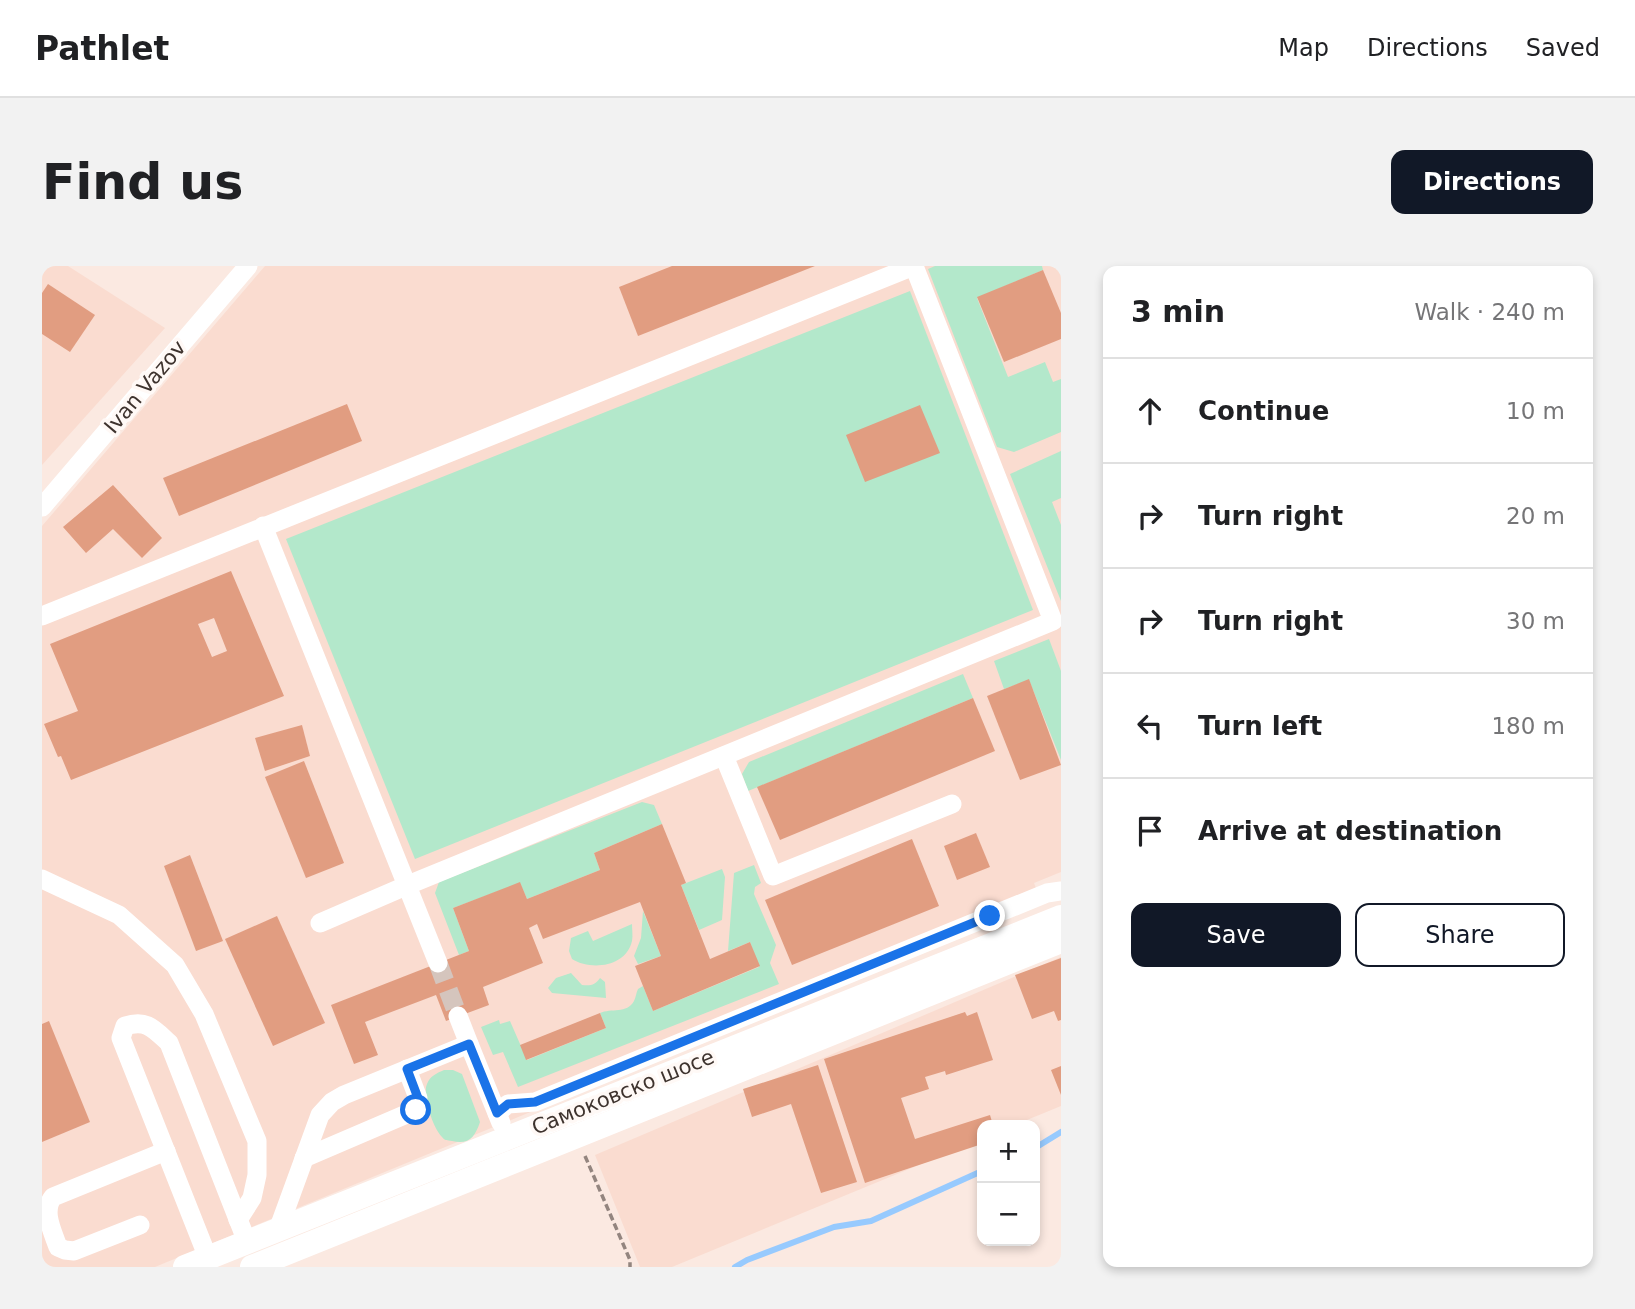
<!DOCTYPE html>
<meta charset="utf-8">
<style>
:root{--surface:#fff;--page:#f2f2f2;--text:#202124;--muted:#757577;--line:#e0e0e0;--accent:#111827}
body{margin:0;font-family:"DejaVu Sans",sans-serif;background:var(--page);color:var(--text)}
.controls{position:absolute;right:21px;bottom:21px;display:grid;overflow:hidden;border-radius:14px;box-shadow:0 4px 10px #0003}
.controls button{width:63px;height:63px;display:grid;place-items:center;padding:0;border:0;border-bottom:2px solid var(--line);background:var(--surface);color:var(--text);font:35px sans-serif}
.stop{position:absolute;width:21px;height:21px;margin:-16px;border:5px solid #1a73e8;border-radius:50%;background:#fff}
.stop.end{background:#1a73e8;border-color:#fff;box-shadow:0 2px 7px #0008}
.list{margin:0;padding:0;list-style:none}
h2{display:flex;justify-content:space-between;align-items:center;height:91px;margin:0;padding:0 28px;font-size:30px}
h2 small{font-size:23px;font-weight:400;color:var(--muted)}
.list li{display:grid;grid-template-columns:46px 1fr auto;gap:21px;align-items:center;box-sizing:border-box;height:105px;padding:0 28px;border-top:2px solid var(--line)}
.list b{display:block;font-size:26px;white-space:nowrap}
.list em{font-size:23px;font-style:normal;color:var(--muted)}
.actions{display:flex;gap:14px;padding:21px 28px}
.actions a{flex:1;padding:16px 0;border:2px solid var(--accent);border-radius:14px;text-align:center;font-size:24px;color:var(--accent)}
.actions .main{background:var(--accent);color:#fff}
.icon{flex:none;width:38px;height:38px;fill:none;stroke:currentColor;stroke-width:2;stroke-linecap:round;stroke-linejoin:round}
.map{position:relative;flex:none;width:1019px;height:1001px;overflow:hidden;border-radius:14px}
header{display:flex;align-items:center;gap:42px;box-sizing:border-box;height:98px;padding:0 35px;background:var(--surface);border-bottom:2px solid var(--line)}
header strong{font-size:33px}
nav{display:flex;gap:38px;margin-inline-start:auto;font-size:24px}
.intro{display:flex;align-items:center;justify-content:space-between;box-sizing:border-box;height:168px;padding:0 42px}
h1{margin:0;font-size:49px}
.button{padding:18px 32px;border-radius:14px;background:var(--accent);color:#fff;font-size:24px;font-weight:700}
main{display:flex;gap:42px;padding:0 42px}
aside{flex:1;background:var(--surface);border-radius:14px;box-shadow:0 4px 10px #0003}
.map>svg:first-child{display:block}
.built{fill:#fadcd0}
.green{fill:#b3e8cb}
.lines{fill:none;stroke-linecap:round;stroke-linejoin:round}
.stream{stroke:#97cafe;stroke-width:6}
.building{fill:#e19d81;fill-rule:evenodd}
.minor-tunnel{stroke:#d5c5bd;stroke-width:19;stroke-dasharray:19 10;stroke-linecap:butt}
.path{stroke:#93857f;stroke-width:3.5;stroke-dasharray:7 3.5;stroke-linecap:butt}
.minor{stroke:#fff;stroke-width:19}
.major{stroke:#fff;stroke-width:24}
.route{stroke:#1a73e8;stroke-width:9}
.labels{text-anchor:middle;dominant-baseline:central;stroke-width:7;stroke-linejoin:round;paint-order:stroke}
.street-label{font-size:21px;fill:#3e332e;stroke:#fff9f6}
</style>
<header>
<strong>Pathlet</strong>
<nav><a>Map</a><a>Directions</a><a>Saved</a></nav>
</header>
<div class="intro"><h1>Find us</h1><a class="button">Directions</a></div>
<main>
<div class="map">
<svg width="1019" height="1001" viewBox="0 0 1019 1001">
<rect width="100%" height="100%" fill="#fbe9e1"/>
<g class="built">
<polygon points="0,0 26,0 123,62 0,199"/>
<polygon points="223,0 1019,0 1019,606 992,617 999,635 113,1001 0,1001 0,260"/>
<polygon points="1019,691 1019,840 973,859 940,859 940,873 630,1001 598,1001 553,889"/>
</g>
<g class="green">
<polygon points="893,0 1000,0 1001,4 935,32 966,111 1003,96 1011,116 1019,113 1019,166 972,186 955,181 886,3"/>
<polygon points="868,25 991,344 373,593 244,273"/>
<polygon points="1019,185 1019,232 1010,236 1019,259 1019,335 968,208"/>
<polygon points="1007,373 1019,405 1019,494 987,414 962,423 952,395"/>
<polygon points="921,408 931,432 706,525 700,508 707,496"/>
<polygon points="600,536 612,539 620,558 552,587 558,604 485,633 478,617 411,642 427,685 417,689 393,627 397,616"/>
<path d="M712 599 719 617 713 621 712 628 734 679 728 697 737 718 476 821 461 786 451 789 439 761 457 754 458 758 468 755 485 794 564 762 558 747C569 742 585 748 592 735 594 731 594 727 596 723L601 720 611 745 717 701 708 676 686 685 692 607Z"/>
<polygon points="680,603 683,611 680,654 657,664 639,619"/>
<polygon points="601,645 619,690 596,698 592,690 599,672"/>
<path d="M590 658C590 663 591 670 590 675 584 701 549 705 530 693L527 685 529 672 546 665 551 675Z"/>
<path d="M529 707 540 719C549 720 553 719 558 712L563 716 564 732 510 727 506 722 514 712Z"/>
<path d="M402 804H411L420 808 438 856C433 871 427 879 410 875 405 874 403 875 400 871 391 862 380 829 385 818 388 810 395 807 402 804Z"/>
</g>
<g class="lines">
<g class="stream">
<polyline points="993,882 1019,866"/>
<polyline points="693,1001 705,994 792,961 829,955 940,905"/>
</g>
</g>
<g class="building">
<polygon points="630,0 773,0 596,70 577,21"/>
<polygon points="1001,4 1019,47 1019,73 962,96 935,31"/>
<polygon points="6,18 53,49 28,86 0,68 0,27"/>
<polygon points="305,138 320,175 137,250 121,212"/>
<polygon points="878,139 898,187 823,216 804,169"/>
<polygon points="71,219 120,272 100,292 71,263 44,287 21,261"/>
<path d="M189 305 242 430 29 514 19 490 16 491 2 458 36 445 8 378ZM172 352 185 385 170 391 156 358Z"/>
<polygon points="987,413 1019,499 978,514 945,430"/>
<polygon points="931,432 953,485 738,574 715,521"/>
<polygon points="260,459 268,490 223,505 213,472"/>
<polygon points="262,495 302,597 264,612 223,511"/>
<polygon points="620,558 644,617 639,619 668,693 708,676 718,700 611,745 593,700 619,690 598,636 501,673 495,658 487,662 501,697 441,721 447,739 404,755 394,729 323,756 336,789 312,798 289,739 427,685 411,642 478,616 485,633 558,604 552,587"/>
<polygon points="934,567 948,601 915,614 902,580"/>
<polygon points="870,573 897,640 750,699 723,634"/>
<polygon points="148,589 181,675 154,685 122,600"/>
<polygon points="235,650 283,757 231,780 183,673"/>
<polygon points="1019,692 1019,754 1016,755 1012,745 990,753 973,709"/>
<polygon points="923,746 925,750 935,746 951,794 904,809 903,805 883,811 887,823 859,832 873,873 948,849 951,859 940,859 940,878 823,917 782,793"/>
<polygon points="558,747 564,762 484,794 478,779"/>
<polygon points="7,755 48,856 0,876 0,758"/>
<polygon points="776,799 815,916 779,927 749,838 710,851 701,823"/>
<polygon points="1019,800 1019,829 1009,804"/>
</g>
<g class="lines">
<polyline class="minor-tunnel" points="396,697 416,750"/>
<polyline class="path" points="543,890 588,994 588,1001"/>
<g class="minor">
<polyline points="0,241 206,0"/>
<polyline points="221,260 396,697"/>
<polyline points="0,350 872,0"/>
<polyline points="682,490 731,610 910,538"/>
<polyline points="0,613 77,649 133,699 162,748 215,875 215,909 210,932 196,954"/>
<polyline points="278,657 366,619 1011,355 872,0"/>
<polyline points="416,750 427,778"/>
<polyline points="455,847 466,838 493,836 1005,627 1019,625"/>
<polyline points="262,892 374,844 376,832 365,803"/>
<path d="M98 959 32 985 23 984 16 981C10 964 0 945 11 931L124 885"/>
<polyline points="236,964 278,849 290,836 302,829 427,778 459,857"/>
<path d="M166 992 79 772 83 760C105 753 112 763 127 777L205 976"/>
</g>
<g class="major">
<polyline points="143,1001 1019,651"/>
<polyline points="210,1001 1019,675"/>
</g>
</g>
<g class="lines">
<polyline class="route" points="374,844 376,832 365,803 427,778 455,847 466,838 493,836 948,650"/>
</g>
<g class="labels">
<g class="street-label">
<text transform="translate(103 121) rotate(-50)">Ivan Vazov</text>
<text transform="translate(581 826) rotate(-22)">Самоковско шосе</text>
</g>
</g>
</svg>
<div class="controls">
<button>+</button>
<button>−</button>
</div>
<div class="stop" style="left:374px;top:844px"></div>
<div class="stop end" style="left:948px;top:650px"></div>
</div>
<aside>
<h2>3 min<small>Walk · 240 m</small></h2>
<ul class="list">
<li><svg class="icon" aria-label="ahead" viewBox="0 0 24 24"><path d="M12 20V5M6 11l6-6 6 6"/></svg><div><b>Continue</b></div><em>10 m</em></li>
<li><svg class="icon" aria-label="right" viewBox="0 0 24 24"><path d="M7 20v-9h11M14 6l5 5-5 5"/></svg><div><b>Turn right</b></div><em>20 m</em></li>
<li><svg class="icon" aria-label="right" viewBox="0 0 24 24"><path d="M7 20v-9h11M14 6l5 5-5 5"/></svg><div><b>Turn right</b></div><em>30 m</em></li>
<li><svg class="icon" aria-label="left" viewBox="0 0 24 24"><path d="M17 20v-9H6M10 6l-5 5 5 5"/></svg><div><b>Turn left</b></div><em>180 m</em></li>
<li><svg class="icon" aria-label="arrive" viewBox="0 0 24 24"><path d="M6 21V4h12l-3 4 3 4H6"/></svg><div><b>Arrive at destination</b></div></li>
</ul>
<div class="actions"><a class="main">Save</a><a>Share</a></div>
</aside>
</main>
